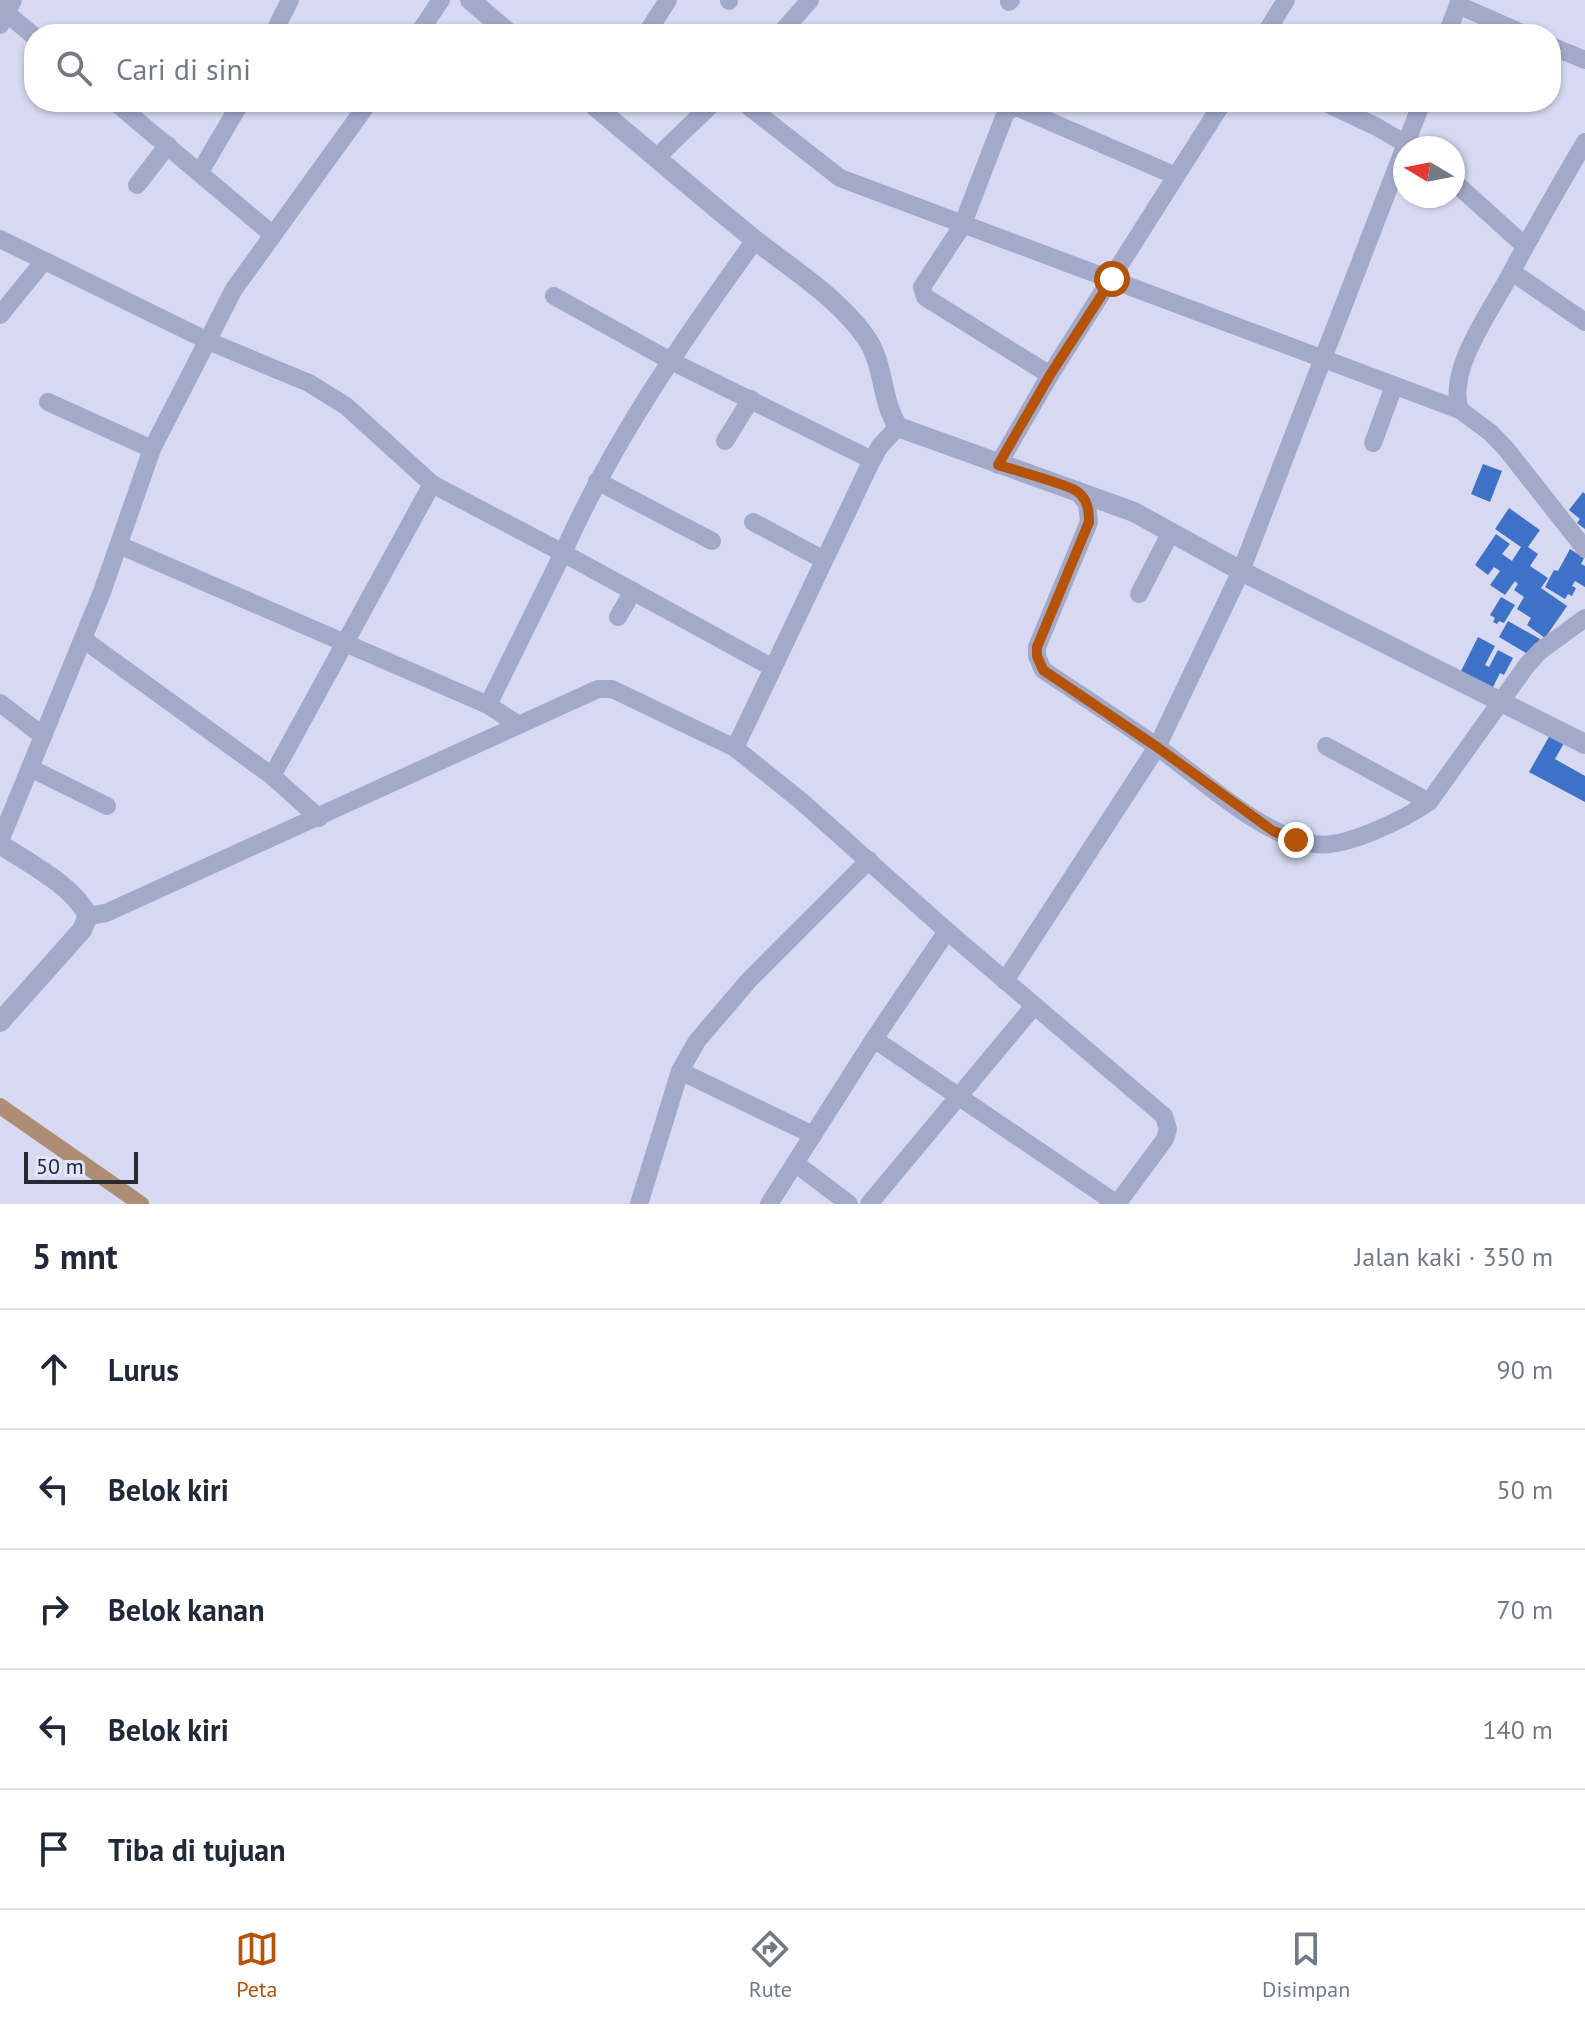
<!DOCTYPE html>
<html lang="id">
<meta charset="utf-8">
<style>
:root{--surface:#fff;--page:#f2f2f3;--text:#1f2937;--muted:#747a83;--line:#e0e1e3;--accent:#b45309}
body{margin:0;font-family:"PT Sans",sans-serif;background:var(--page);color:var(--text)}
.compass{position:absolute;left:1393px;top:136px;width:72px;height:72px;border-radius:50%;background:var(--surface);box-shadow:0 2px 6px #0004;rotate:280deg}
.scale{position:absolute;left:24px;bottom:20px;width:114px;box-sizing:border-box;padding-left:8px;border:4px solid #252933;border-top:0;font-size:22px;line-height:28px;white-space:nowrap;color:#252933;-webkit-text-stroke:6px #e2e4f9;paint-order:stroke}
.stop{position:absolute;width:24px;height:24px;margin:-18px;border:6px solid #b45309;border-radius:50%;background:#fff}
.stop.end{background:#b45309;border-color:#fff;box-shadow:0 2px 8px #0008}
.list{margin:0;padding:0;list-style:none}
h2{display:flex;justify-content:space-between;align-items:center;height:104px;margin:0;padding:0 32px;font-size:34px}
h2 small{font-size:26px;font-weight:400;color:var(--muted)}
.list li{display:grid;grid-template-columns:52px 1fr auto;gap:24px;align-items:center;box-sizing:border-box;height:120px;padding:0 32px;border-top:2px solid var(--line)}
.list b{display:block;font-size:30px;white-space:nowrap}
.list em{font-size:26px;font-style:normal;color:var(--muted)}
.icon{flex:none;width:44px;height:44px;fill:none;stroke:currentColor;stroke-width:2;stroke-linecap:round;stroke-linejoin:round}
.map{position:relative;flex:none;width:1585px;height:1204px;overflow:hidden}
.search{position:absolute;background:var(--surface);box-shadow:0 2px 6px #0004;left:24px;right:24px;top:24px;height:88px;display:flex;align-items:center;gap:20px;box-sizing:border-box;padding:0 28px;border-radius:32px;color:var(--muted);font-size:30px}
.sheet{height:704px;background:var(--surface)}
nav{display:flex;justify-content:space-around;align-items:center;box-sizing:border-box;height:112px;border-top:2px solid var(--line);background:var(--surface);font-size:22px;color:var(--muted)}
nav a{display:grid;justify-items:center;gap:4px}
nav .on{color:var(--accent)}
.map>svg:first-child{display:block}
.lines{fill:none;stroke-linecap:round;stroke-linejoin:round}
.canal{stroke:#ae8d75;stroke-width:16}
.building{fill:#3d72c8}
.minor{stroke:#a3a9c9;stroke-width:18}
.tertiary{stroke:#a3a9c9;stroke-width:20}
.route{stroke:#b45309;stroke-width:10}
</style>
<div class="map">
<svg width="1585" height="1204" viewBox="0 0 1585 1204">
<rect width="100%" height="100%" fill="#d6d9f1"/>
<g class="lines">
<polyline class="canal" points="0,1106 141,1204"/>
</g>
<g class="building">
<polygon points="1483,464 1502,471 1490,502 1471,494"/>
<polygon points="1583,492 1585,494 1585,529 1577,523 1580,519 1569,510"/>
<polygon points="1509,508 1540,530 1528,547 1538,554 1530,566 1548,578 1541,588 1567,606 1545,638 1527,625 1531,618 1517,609 1524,597 1514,590 1518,584 1515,581 1505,595 1490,585 1500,571 1494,567 1488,575 1475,565 1496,534 1510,544 1502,554 1512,561 1521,547 1495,529"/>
<polygon points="1570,549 1584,558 1581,564 1585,566 1585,587 1575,581 1572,586 1576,588 1572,596 1568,594 1565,599 1545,587 1554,570 1558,571"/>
<polygon points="1501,597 1515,605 1504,623 1499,621 1497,624 1493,622 1495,618 1490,615"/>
<polygon points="1508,621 1540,639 1531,656 1499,637"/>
<polygon points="1478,637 1495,646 1485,665 1489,667 1498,650 1513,658 1504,675 1500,673 1491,691 1460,673"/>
<polygon points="1550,735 1564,743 1555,759 1585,776 1585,802 1529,772"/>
</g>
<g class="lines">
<g class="minor">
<polyline points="729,1 729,0"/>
<polyline points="1009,2 1011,0"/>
<polyline points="1458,5 1524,34"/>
<polyline points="0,8 34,36"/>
<polyline points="0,25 13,0"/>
<polyline points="273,34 290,0"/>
<polyline points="418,34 441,0"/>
<polyline points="646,34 668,0"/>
<polyline points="780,34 810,0"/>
<polyline points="1265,34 1286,0"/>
<polyline points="1447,34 1460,0"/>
<polyline points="1551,46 1585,60"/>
<polyline points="115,102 273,235"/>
<polyline points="743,102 840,178 1460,410 1491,433 1507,450 1585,549"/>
<polyline points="1324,102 1377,127 1413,148"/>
<polyline points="656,158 714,102"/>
<polyline points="200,172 241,102"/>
<polyline points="1453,181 1524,245"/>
<polyline points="137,185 168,145"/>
<polyline points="0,239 208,341 309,383 346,406 432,484 563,553 488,705"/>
<path d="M755 240C683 340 613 440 563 553L773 668"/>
<polyline points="1512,272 1585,322"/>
<polyline points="554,296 669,360 872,460"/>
<polyline points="0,315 44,261"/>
<polyline points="1050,375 925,297 922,287 962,226 1006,112 1015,107 1021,109 1176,176"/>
<polyline points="48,402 152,449"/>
<path d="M1460 410C1446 369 1493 308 1511 273 1535 228 1559 186 1585 142"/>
<polyline points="725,441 751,399"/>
<polyline points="1373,443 1394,386"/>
<polyline points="998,465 1050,375 1223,102"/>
<polyline points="597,481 712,541"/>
<path d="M1077 490 1087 504 1089 522 1037 647V656L1043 670C1082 696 1122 722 1160 749 1203 780 1263 837 1315 844 1344 849 1405 819 1429 802L1527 665 1540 651 1585 618"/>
<polyline points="753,522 824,560"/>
<polyline points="119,545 488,705 519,725"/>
<polyline points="1139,594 1171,532"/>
<polyline points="618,617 633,591"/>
<polyline points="83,639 272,776 319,818"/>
<polyline points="0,703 43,736"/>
<polyline points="1326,746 1429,802"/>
<polyline points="735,748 872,460 880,446 898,427"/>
<polyline points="30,768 107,806"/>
<polyline points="272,776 432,484"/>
<polyline points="0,841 102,592 152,449 234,289 369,102"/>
<polyline points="88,916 106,913 598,689 612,689 735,748 801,801 947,931 1164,1116 1168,1129 1165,1139 1117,1204"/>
<polyline points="1005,981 1157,747 1241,571 1422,102"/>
<polyline points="874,1039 1117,1204"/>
<polyline points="680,1071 813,1135"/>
<polyline points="795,1163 849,1204"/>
<polyline points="639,1204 680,1071 697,1041 750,979 869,860"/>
<polyline points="769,1204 874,1039 947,931"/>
<polyline points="869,1204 1034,1006"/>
</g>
<g class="tertiary">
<polyline points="470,0 510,34"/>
<path d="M590 102C645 148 699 195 755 240 792 269 837 297 865 336 885 363 880 399 898 427L1134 512 1241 571 1585 744"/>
<path d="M0 844C28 863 73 885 88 916L82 930 0 1022"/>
</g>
</g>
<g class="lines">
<path class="route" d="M1112 279 1050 375 998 465C1012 469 1072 486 1078 492 1088 500 1089 511 1089 522L1037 647V656L1043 670 1157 747 1273 831 1296 840"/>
</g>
</svg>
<svg class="compass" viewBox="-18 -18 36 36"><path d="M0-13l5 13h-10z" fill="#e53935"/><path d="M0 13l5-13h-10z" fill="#747a83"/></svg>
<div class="scale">50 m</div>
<div class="stop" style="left:1112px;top:279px"></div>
<div class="stop end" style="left:1296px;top:840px"></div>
<div class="search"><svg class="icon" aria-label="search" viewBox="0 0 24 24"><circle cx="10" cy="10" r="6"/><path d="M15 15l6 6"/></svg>Cari di sini</div>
</div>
<section class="sheet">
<h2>5 mnt<small>Jalan kaki · 350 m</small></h2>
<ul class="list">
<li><svg class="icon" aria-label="ahead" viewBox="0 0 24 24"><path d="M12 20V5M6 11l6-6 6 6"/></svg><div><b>Lurus</b></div><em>90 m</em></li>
<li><svg class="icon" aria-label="left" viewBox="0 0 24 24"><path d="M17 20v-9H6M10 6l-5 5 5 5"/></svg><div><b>Belok kiri</b></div><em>50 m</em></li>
<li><svg class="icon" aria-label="right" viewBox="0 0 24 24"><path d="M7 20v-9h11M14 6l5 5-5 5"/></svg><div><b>Belok kanan</b></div><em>70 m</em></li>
<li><svg class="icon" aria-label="left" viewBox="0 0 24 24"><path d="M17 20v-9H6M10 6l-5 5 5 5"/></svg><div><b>Belok kiri</b></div><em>140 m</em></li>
<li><svg class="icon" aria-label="arrive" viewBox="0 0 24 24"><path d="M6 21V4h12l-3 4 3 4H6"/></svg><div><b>Tiba di tujuan</b></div></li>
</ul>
</section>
<nav>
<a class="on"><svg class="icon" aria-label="map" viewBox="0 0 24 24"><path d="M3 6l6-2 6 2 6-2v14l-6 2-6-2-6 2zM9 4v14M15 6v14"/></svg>Peta</a>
<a><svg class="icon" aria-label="directions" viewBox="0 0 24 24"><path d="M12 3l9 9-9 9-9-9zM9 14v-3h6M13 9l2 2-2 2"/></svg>Rute</a>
<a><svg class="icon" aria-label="saved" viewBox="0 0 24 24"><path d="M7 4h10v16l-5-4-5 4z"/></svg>Disimpan</a>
</nav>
